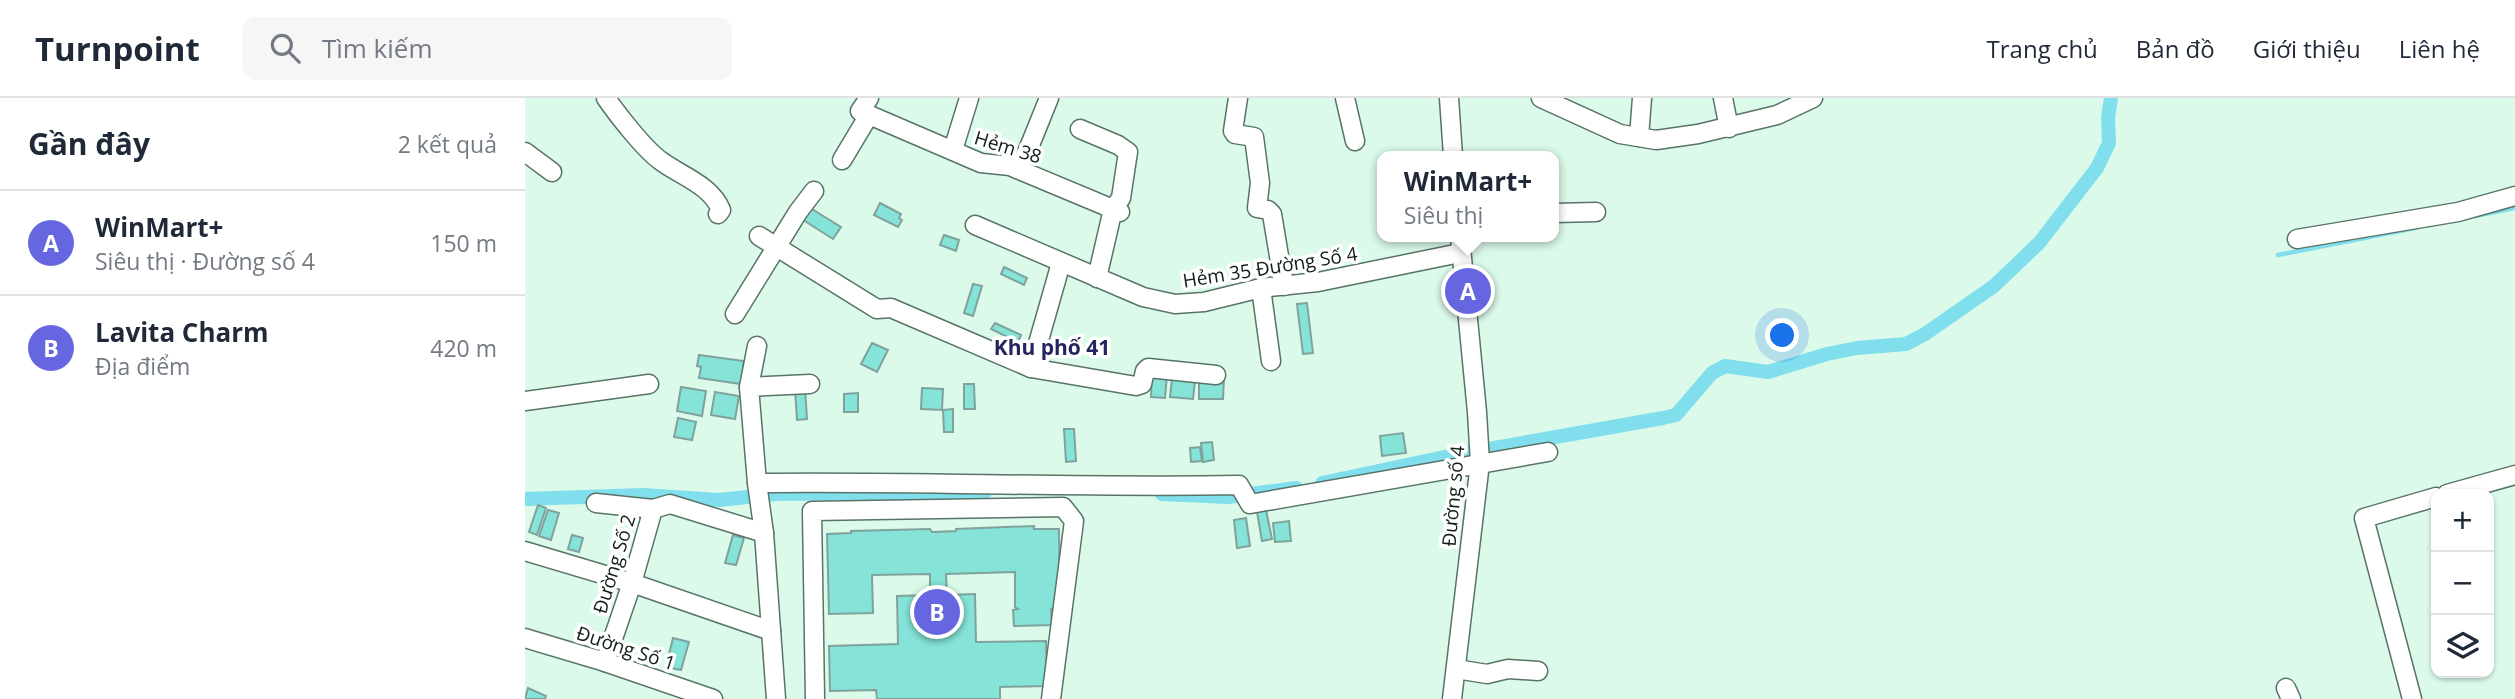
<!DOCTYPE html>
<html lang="vi">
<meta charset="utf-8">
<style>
:root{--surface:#fff;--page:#f6f6f7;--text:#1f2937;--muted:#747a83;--line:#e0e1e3;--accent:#6667e0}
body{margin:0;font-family:"Open Sans",sans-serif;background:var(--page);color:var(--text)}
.controls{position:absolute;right:21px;bottom:21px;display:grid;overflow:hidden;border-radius:14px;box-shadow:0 2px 5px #0004}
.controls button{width:63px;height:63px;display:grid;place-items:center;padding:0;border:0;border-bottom:2px solid var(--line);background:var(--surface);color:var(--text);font:35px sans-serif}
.you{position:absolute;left:1258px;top:238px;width:24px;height:24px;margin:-18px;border:5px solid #fff;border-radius:50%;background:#1a73e8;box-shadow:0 0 0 10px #1a73e833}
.badge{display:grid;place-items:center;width:46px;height:46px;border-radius:50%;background:var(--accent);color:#fff;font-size:23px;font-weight:700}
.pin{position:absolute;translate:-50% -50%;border:4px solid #fff;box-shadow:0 2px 7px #0006}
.popup{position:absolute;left:852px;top:53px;width:182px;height:91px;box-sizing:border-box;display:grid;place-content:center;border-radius:14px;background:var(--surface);filter:drop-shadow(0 2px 5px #0005);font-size:23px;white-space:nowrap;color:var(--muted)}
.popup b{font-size:26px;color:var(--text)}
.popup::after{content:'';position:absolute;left:50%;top:100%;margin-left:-14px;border:14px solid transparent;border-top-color:var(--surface)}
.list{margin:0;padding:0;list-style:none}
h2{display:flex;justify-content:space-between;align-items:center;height:91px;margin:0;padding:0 28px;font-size:30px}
h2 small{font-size:23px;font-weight:400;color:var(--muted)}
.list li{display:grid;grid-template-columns:46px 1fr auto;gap:21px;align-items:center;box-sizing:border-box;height:105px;padding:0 28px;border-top:2px solid var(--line)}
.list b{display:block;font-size:26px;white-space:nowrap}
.list p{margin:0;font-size:23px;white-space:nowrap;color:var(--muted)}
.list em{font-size:23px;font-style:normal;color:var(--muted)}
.icon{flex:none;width:38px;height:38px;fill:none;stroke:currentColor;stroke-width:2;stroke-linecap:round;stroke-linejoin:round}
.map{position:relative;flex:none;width:1990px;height:601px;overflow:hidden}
header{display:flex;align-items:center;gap:42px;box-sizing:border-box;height:98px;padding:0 35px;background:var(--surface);border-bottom:2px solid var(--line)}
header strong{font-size:33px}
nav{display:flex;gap:38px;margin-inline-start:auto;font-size:24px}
.search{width:490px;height:63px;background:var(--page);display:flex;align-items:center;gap:18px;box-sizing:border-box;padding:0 24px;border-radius:14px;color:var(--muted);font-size:26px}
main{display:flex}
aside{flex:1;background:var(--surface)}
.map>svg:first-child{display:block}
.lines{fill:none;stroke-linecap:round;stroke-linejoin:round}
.stream{stroke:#80deed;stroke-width:4.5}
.canal{stroke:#80deed;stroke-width:14}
.building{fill:#85e3d7;stroke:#7fa29d;stroke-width:2}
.minor-casing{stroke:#587466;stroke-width:21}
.minor{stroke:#fff;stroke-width:18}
.labels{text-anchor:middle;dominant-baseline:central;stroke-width:7;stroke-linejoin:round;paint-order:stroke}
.street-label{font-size:19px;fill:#101c16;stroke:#fff}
.neighbourhood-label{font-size:21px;font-weight:bold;fill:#25255e;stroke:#fff}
</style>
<header>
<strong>Turnpoint</strong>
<div class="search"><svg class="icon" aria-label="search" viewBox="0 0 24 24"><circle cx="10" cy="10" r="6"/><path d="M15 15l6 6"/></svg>Tìm kiếm</div>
<nav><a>Trang chủ</a><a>Bản đồ</a><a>Giới thiệu</a><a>Liên hệ</a></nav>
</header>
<main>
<aside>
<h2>Gần đây<small>2 kết quả</small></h2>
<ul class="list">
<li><span class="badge">A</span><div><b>WinMart+</b><p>Siêu thị · Đường số 4</p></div><em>150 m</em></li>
<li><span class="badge">B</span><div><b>Lavita Charm</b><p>Địa điểm</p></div><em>420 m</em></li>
</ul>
</aside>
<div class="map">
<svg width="1990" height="601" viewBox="0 0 1990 601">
<rect width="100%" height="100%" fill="#dbfaea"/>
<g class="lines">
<g class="stream">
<polyline points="1950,118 1990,110"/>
<polyline points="1753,157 1890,130"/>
</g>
<g class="canal">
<polyline points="797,385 924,358 1138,320 1151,317 1187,275 1200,268 1243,274 1302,256 1332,250 1381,246 1400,236 1469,188 1514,145 1572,70 1584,45 1583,19 1586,0"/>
<polyline points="637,396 703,399 771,390"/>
<polyline points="0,401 118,397 194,402 251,396 460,394"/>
</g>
</g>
<g class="building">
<polygon points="355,105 376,116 374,120 377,122 373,129 349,117"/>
<polygon points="282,108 316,129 308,141 275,120"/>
<polygon points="419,137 434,142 431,153 415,147"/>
<polygon points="479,169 502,180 499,187 476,176"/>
<polygon points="448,186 457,188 448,218 439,215"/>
<polygon points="782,205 788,255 778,256 772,206"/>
<polygon points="470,225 496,237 493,244 466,231"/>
<polygon points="347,245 363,252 352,274 336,266"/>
<polygon points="174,257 219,263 216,286 174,280 176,269 172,268"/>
<polygon points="627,276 642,277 640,300 626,299"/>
<polygon points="647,280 670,283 668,301 645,299"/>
<polygon points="674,280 699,280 698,301 674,301"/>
<polygon points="439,286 449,286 450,311 439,311"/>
<polygon points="156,289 181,293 177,318 152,313"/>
<polygon points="280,290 282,321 272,322 270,291"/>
<polygon points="397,290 418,291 417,312 396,311"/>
<polygon points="190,294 214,298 210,321 186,317"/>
<polygon points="333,295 333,314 319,314 319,296"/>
<polygon points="428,311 428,334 419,334 418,312"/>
<polygon points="153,320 171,324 167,342 149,339"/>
<polygon points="539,331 549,331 551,363 541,364"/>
<polygon points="878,335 881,355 857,358 855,338"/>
<polygon points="687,344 689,362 678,364 676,345"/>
<polygon points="675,349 677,363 666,364 665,350"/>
<polygon points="13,407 21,410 12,437 4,434"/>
<polygon points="23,412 34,415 26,442 14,438"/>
<polygon points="741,412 747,441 737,443 732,414"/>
<polygon points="721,420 725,448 712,450 709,422"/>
<polygon points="764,423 766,443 750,444 748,425"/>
<polygon points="509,428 509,431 534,431 535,510 526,511 527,527 489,528 488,512 493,511 490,509 490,474 421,476 422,497 450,496 451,544 521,543 522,588 475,589 475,601 352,601 351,592 305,593 304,548 373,546 372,498 405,497 405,476 347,477 348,515 304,516 302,436 326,435 326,433 405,431 407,434 431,433 431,431"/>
<polygon points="47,437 58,440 54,454 43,451"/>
<polygon points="208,437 219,440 211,467 200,465"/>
<polygon points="148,540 164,544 156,572 141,569"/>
<polygon points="3,590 21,598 20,601 0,601"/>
</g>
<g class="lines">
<g class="minor-casing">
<g id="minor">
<path d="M81 0C92 16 120 52 136 63 156 78 186 87 196 112L193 116"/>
<polyline points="344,0 335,13 456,65 485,68 595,114"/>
<polyline points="713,0 708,33 710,36 729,39 735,85 732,110 743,112 747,116 759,188"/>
<polyline points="820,0 830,43"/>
<polyline points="924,0 928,58"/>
<polyline points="1016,0 1095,36 1131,42 1173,36 1252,17 1288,0"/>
<polyline points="1198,0 1204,30"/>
<polyline points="555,31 593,47 603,54 596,100 588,111 572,180"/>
<polyline points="1114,39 1117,0"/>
<polyline points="428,52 444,0"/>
<polyline points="0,54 27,74"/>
<polyline points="317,62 344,17"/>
<polyline points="492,71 503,52 524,0"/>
<polyline points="1029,115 1071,114"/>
<polyline points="450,127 618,199 650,206 679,204 736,190 793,184 935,155"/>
<polyline points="234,138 352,211 366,210 506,270 611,288 617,286 620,273 623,270 691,277"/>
<polyline points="1772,141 1933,114 1990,98"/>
<polyline points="736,190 746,263"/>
<polyline points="210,216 273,114 289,93"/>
<polyline points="506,270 536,165"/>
<polyline points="224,289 232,248"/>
<polyline points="0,303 124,286"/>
<path d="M232 385C393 383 553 390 714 387L725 406 1023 354"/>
<polyline points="1922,396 1990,377"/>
<polyline points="71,405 128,411"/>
<polyline points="0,453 107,485 246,533"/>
<polyline points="0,540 80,564 188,601"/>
<polyline points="80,564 107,485 128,411 145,406 239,435"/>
<polyline points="931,571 962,576 983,571 1013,573"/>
<polyline points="1761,590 1766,601"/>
<polyline points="251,601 239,435 232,385 224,289 285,286"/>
<polyline points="290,601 287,413 538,409 549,423 526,601"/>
<polyline points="927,601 955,365 952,314 935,139"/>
<polyline points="1887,601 1839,420 1911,399"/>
</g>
</g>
<use href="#minor" class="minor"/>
</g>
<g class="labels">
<g class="street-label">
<text transform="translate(483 49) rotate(17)">Hẻm 38</text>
<text transform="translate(745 169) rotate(-9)">Hẻm 35 Đường Số 4</text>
<text transform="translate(928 398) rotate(-85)">Đường số 4</text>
<text transform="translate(89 466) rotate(-73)">Đường Số 2</text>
<text transform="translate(101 550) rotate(18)">Đường Số 1</text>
</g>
<g class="neighbourhood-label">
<text x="527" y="249">Khu phố 41</text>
</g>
</g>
</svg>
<div class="controls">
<button>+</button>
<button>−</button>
<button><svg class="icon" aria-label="layers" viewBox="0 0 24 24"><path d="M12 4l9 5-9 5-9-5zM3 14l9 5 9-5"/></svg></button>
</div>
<div class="you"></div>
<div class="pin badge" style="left:943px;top:193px">A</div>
<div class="popup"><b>WinMart+</b>Siêu thị</div>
<div class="pin badge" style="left:412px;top:514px">B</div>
</div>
</main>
